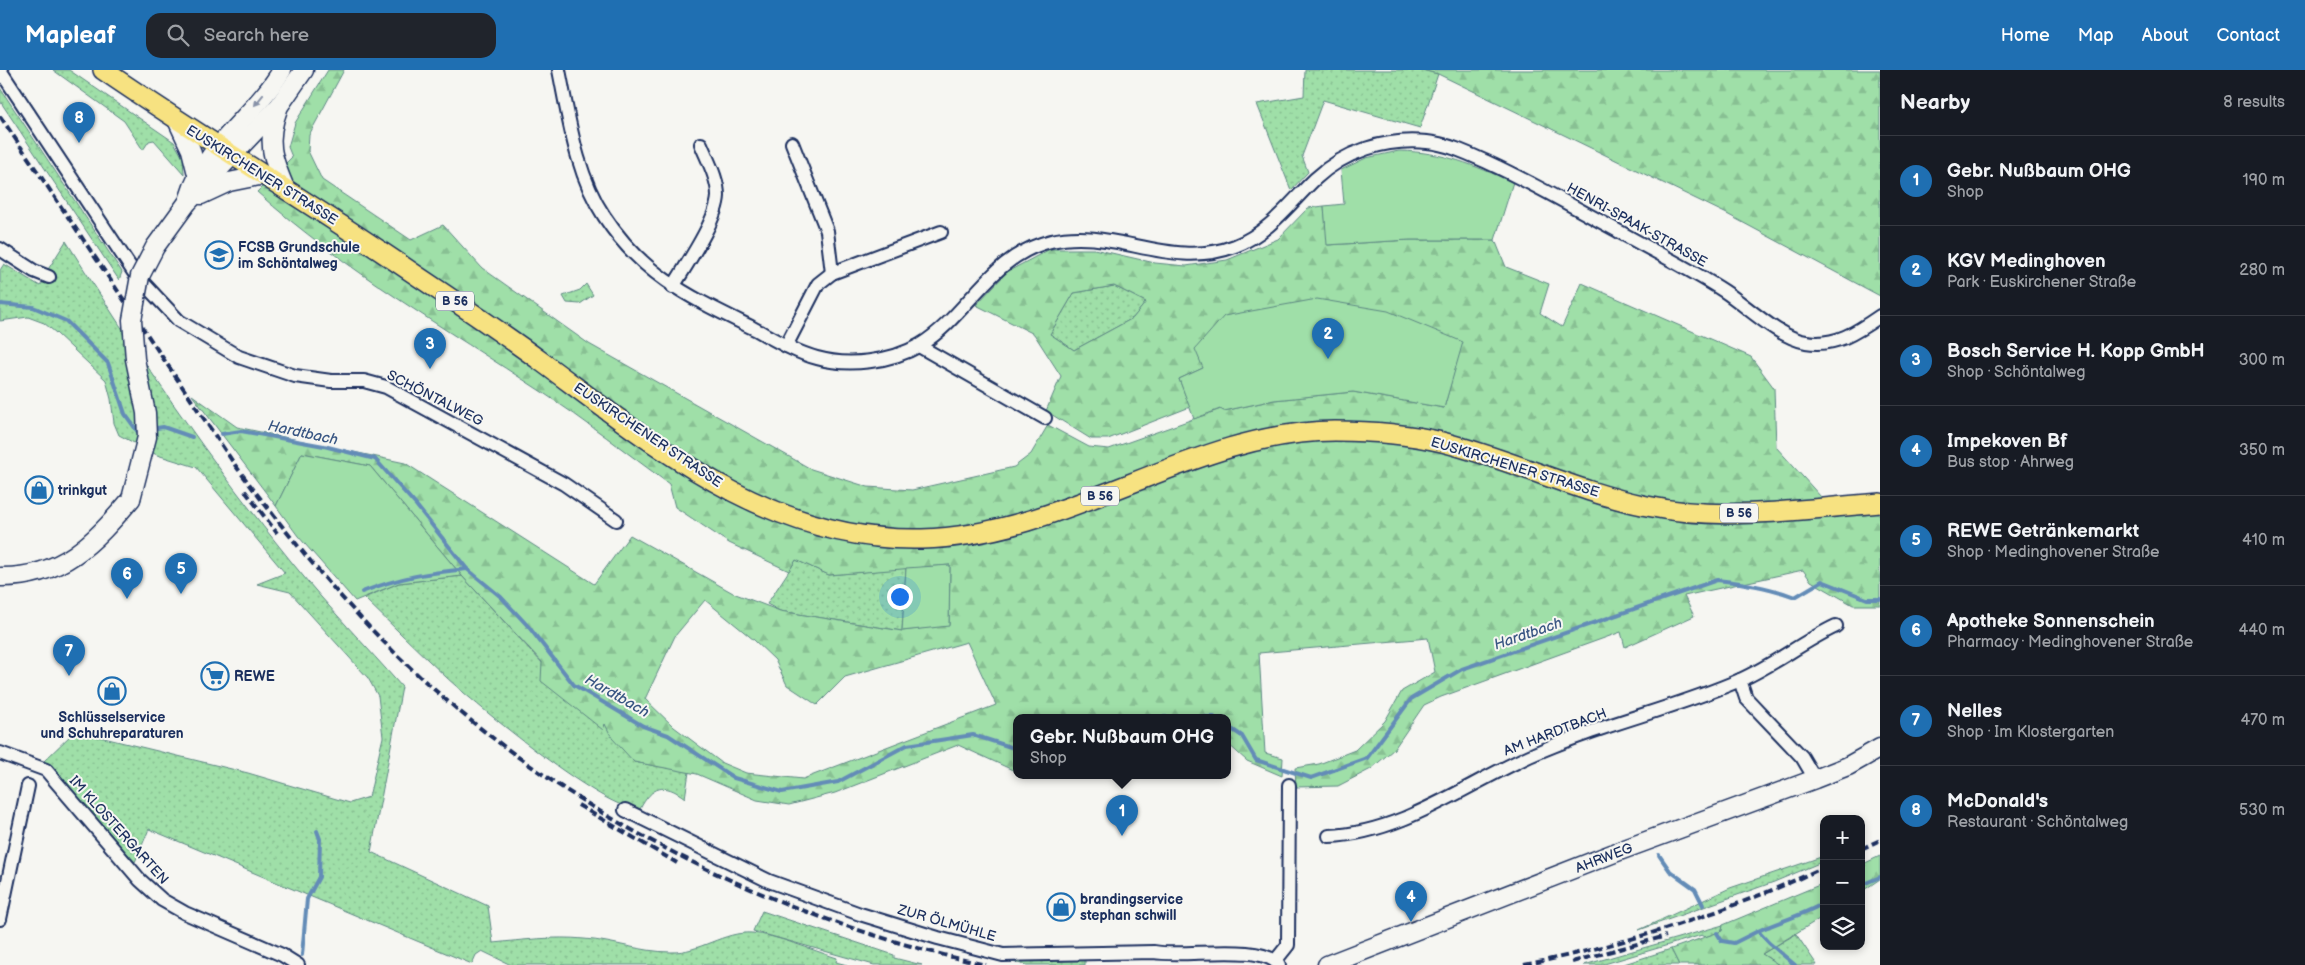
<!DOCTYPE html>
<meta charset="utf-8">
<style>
:root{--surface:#171b24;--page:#20242c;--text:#f1f3f6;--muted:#9ea1a6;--line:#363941;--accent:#1f6fb2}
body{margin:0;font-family:"Balsamiq Sans",sans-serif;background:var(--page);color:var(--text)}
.controls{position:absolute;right:15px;bottom:15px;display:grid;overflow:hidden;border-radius:10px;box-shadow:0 2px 8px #0003}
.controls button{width:45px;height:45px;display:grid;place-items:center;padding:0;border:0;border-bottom:1px solid var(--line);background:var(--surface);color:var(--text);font:25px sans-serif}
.you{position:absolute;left:899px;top:526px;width:18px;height:18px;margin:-12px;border:4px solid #fff;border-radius:50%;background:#1a73e8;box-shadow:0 0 0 8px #1a73e833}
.badge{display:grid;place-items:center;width:32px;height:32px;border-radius:50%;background:var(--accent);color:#fff;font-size:16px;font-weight:700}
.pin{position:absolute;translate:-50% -41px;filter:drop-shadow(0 1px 2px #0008)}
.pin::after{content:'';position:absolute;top:26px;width:18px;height:15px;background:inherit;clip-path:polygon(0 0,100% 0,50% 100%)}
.popup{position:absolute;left:1013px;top:644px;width:218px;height:65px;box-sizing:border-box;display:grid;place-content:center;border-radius:10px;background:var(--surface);filter:drop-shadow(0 1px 4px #0005);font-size:16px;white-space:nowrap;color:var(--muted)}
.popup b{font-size:19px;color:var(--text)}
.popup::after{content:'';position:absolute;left:50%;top:100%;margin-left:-10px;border:10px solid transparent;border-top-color:var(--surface)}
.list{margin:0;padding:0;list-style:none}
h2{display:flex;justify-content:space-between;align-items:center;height:65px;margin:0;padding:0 20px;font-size:21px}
h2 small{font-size:16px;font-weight:400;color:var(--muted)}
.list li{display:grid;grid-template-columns:32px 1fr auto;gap:15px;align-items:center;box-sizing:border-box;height:90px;padding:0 20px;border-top:1px solid var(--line)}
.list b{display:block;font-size:19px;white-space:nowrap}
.list p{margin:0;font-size:16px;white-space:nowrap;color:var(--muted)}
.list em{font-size:16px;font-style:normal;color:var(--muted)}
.icon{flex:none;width:28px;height:28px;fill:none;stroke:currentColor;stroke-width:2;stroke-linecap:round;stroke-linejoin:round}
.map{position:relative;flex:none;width:1880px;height:895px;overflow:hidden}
header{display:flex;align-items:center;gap:30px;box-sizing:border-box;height:70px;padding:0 25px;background:var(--accent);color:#fff}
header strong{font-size:24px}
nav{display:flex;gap:28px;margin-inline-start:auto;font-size:18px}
.search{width:350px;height:45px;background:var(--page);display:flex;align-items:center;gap:12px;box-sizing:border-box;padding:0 18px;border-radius:15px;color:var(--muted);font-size:19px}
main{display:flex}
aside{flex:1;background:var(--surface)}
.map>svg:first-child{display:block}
.grass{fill:url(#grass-dots);stroke:#5d8783}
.forest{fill:url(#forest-firs);stroke:#5d8783;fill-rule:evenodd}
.garden{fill:#9fdfa8;stroke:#5d8783}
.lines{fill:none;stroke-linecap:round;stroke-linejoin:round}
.stream{stroke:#648cb7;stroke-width:4}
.street-casing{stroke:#1b2f5e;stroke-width:16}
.secondary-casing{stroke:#1b2f5e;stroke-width:21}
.primary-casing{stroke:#1b2f5e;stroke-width:22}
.street{stroke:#f6f6f2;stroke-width:12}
.secondary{stroke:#f6f6f2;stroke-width:18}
.primary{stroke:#f7e281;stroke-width:19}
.rail{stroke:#1b2f5e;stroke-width:4;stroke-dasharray:8 4;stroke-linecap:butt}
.secondary-bridge-casing{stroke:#1b2f5e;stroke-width:21;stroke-linecap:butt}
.secondary-bridge{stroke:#f6f6f2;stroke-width:18}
.oneway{fill:#8892a8}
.labels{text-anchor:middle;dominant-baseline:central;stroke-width:4;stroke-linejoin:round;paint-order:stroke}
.shield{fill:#f6f6f2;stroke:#5d6b8a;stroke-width:1}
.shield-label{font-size:12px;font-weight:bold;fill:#1b2f5e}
.street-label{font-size:14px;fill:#1b2f5e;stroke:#f6f6f2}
.poi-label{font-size:14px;font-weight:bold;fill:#1b2f5e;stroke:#f6f6f2;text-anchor:start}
.water-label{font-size:15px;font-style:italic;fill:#395683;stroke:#f6f6f2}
</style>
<header>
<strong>Mapleaf</strong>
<div class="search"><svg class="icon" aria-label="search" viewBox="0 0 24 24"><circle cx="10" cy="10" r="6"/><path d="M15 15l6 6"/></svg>Search here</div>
<nav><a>Home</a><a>Map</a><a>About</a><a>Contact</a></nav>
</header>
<main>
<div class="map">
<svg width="1880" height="895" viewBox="0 0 1880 895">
<defs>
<pattern id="grass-dots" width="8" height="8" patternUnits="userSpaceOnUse" patternTransform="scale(1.25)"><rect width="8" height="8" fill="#9fdfa8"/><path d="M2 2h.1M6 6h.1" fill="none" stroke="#88c093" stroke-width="1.8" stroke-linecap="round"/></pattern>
<pattern id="forest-firs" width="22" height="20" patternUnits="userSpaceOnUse" patternTransform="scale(1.25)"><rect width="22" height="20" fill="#9fdfa8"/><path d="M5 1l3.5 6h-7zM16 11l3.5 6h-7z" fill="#88c093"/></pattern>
</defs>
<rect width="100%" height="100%" fill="#f6f6f2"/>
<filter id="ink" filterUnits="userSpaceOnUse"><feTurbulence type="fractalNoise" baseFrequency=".02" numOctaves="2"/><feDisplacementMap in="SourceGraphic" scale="10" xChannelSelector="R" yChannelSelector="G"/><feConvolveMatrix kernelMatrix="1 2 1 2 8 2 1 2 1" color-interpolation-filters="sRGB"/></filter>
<g filter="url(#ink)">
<g class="grass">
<polygon points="53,0 69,0 174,72 183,88 184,104 154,70 149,71 143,80 124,51"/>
<polygon points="1305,0 1422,0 1438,4 1420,58 1323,30 1302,86 1308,102 1291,120 1257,34 1304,26"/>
<polygon points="0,18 122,202 119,210 0,31"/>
<path d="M66 171C136 283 211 393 294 495 328 537 366 576 402 617L371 782 488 836 493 873C523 870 554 866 584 869 614 871 641 882 671 882 699 883 724 861 752 863 776 865 812 880 837 888L836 892 847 895H511L482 881 476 885 472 894 149 759 135 792 44 691 75 661 248 703 350 733 369 727 383 667 378 626 368 608 290 522 257 514 285 503 196 397 157 385 119 365 114 353 111 329 106 310 56 263 44 253 28 247 0 251V200L4 194 40 216 46 208 47 201Z"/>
<polygon points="586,214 593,225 580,234 567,233 563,226 580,220"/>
<polygon points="1114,216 1146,232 1133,248 1074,280 1050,264 1074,223"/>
<polygon points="796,490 829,505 906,498 902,561 780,541 767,534"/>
<path d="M462 506 603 659 605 653 634 692 689 702 685 728C664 712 652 716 640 739 607 744 474 633 446 607 418 581 391 554 364 528L399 513Z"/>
<polygon points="1824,786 1824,791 1774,812 1639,860 1730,818"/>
<polygon points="762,841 894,885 894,888 922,895 874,895 753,861"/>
<polygon points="1723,855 1722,861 1705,867 1702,865 1601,895 1584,895"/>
<polygon points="1796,864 1817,895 1779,895 1762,884"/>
<polygon points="1671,879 1679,895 1621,895"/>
<polygon points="1085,889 1085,895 1027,895 1001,890"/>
</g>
<g class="forest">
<path d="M328 0H344L309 65 308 81 322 110 411 170 443 155 482 198 589 274 811 399 868 417 912 420 1014 397 1031 384 1048 355 1089 377 1109 379 1221 339 1224 341 1274 330 1353 322 1444 338 1462 272 1203 298 1179 309 1190 337 1108 369H1091L1046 341 1061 306 1034 264 976 235 1007 202 1050 179H1094L1155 193 1186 196 1227 190 1278 169 1308 138 1324 136 1328 175 1410 170H1495L1506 197 1549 214 1540 243 1562 257 1582 213 1751 287 1774 318 1776 377 1830 437 1880 433V535H1853L1811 511 1803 500 1684 526 1694 546 1625 577 1621 562 1441 627 1424 635 1394 679 1371 699 1338 716 1296 717 1295 698 1319 694 1355 680 1385 651 1402 621 1435 602 1428 568 1259 583 1265 683 1283 688 1282 706 1247 691 1227 673V647H1017V702L958 675 835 723 789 735 757 730 697 704 634 692 612 668 605 654 603 660 541 611 542 592 462 506 370 396 302 383 276 436 192 325 237 357 405 393 594 514 630 465 733 523 780 541 902 561 949 555 950 495 829 505 796 490 789 501 729 473 675 437 669 414C627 383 586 351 542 322 445 258 344 200 257 122L292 87 288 77 295 53ZM1114 216 1146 232 1133 248 1074 280 1050 264 1074 223ZM705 530 754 570 775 590 787 615 817 635 845 607 967 572 996 635 803 709 746 703 722 693 674 657 645 629 675 566Z"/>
<polygon points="1422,0 1880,0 1880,226 1725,143 1438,4"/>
<polygon points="1880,786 1880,809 1861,822 1861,795"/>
<polygon points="1824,813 1824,846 1762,884 1779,895 1679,895 1671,879 1722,861 1723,855"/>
</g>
<g class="garden">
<path d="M1399 81C1445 82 1472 95 1513 112L1495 170H1410L1327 175 1324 136 1344 134 1341 100 1366 88Z"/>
<polygon points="1317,229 1388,241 1463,272 1444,338 1353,322 1274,330 1224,341 1220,339 1194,349 1179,309 1203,298 1195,279 1224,246"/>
<polygon points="302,383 370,396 462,506 399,513 355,531 298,466 276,436"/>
<polygon points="950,495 949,556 902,561 906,498"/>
</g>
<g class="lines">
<g class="stream">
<polyline points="0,234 33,237 66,251 108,293 125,344 138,362 142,361"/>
<polyline points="151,359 163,357 192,367"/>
<polyline points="222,364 241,361 324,376 375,389 416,435 467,499 501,527 528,556 574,615 643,656 668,665 734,708 782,722 838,712 907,675 973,665 1017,679"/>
<path d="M362 522C401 507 426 503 467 499"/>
<polyline points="1159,647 1214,647"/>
<path d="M1227 656 1242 666 1256 690 1311 708 1367 688 1411 629 1462 599 1717 510C1744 513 1770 517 1795 527L1822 511 1867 529H1880"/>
<polyline points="1659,785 1670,801 1695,819 1703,835"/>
<polyline points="1861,815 1880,807"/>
<path d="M1758 861C1781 851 1803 845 1824 833"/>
<polyline points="1717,863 1722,871 1734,873 1758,861 1769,873 1795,895"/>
<polyline points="302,885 307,829 319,807 320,769 317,761"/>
</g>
<g class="street-casing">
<g id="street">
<polyline points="0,0 135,204 179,251 239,287 295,306 331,311 364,311 386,317 564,414 616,450"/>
<path d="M559 0C569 49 576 104 604 146 643 206 690 227 751 257 772 268 794 282 817 288 848 297 891 292 920 275 969 245 989 186 1051 171 1114 156 1170 201 1235 176 1269 163 1290 133 1315 109 1345 81 1386 68 1427 72 1449 74 1469 84 1489 93 1533 113 1575 138 1618 161 1653 181 1690 199 1724 221 1747 236 1779 268 1806 272 1835 277 1857 262 1880 246"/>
<polyline points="792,73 827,161 832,203"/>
<polyline points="0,179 34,201 49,207"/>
<path d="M673 217C686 195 717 150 718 126 718 109 708 91 701 74"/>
<polyline points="786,276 818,214 832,203 941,162"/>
<polyline points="919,276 1045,348"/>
<polyline points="1740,610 1746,628 1802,687 1815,709"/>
<polyline points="0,683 46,700 140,810 162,830 185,843 282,885 298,895"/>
<path d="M625 740 769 811 860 844 938 868 1003 885 1154 882C1184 888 1261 872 1279 895"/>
<path d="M1329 766C1404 763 1467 713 1534 684 1601 654 1674 639 1740 610 1774 595 1802 572 1836 556"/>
<polyline points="0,849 28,716"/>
<polyline points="1276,890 1288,875 1289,715"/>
</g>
</g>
<g class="secondary-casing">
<g id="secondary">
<path d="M278 39C266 71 272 88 285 118"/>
<polyline points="178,52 191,80 197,104"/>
<polyline points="201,125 229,112 264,105"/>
<path d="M189 128C205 75 255 46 282 0"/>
<polyline points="187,133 279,36 304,0"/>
<path d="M0 507C61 508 94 473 131 429"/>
<polyline points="1327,895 1622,780 1815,709 1848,696 1880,678"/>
</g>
</g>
<g class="primary-casing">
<path id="primary" d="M103 0C205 70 311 133 413 203 456 232 500 261 542 292 657 377 771 473 922 469 1067 466 1193 361 1335 361 1371 361 1407 364 1442 372 1511 389 1576 422 1647 436 1722 452 1804 439 1880 433"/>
</g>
<use href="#street" class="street"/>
<use href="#secondary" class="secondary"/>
<use href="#primary" class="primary"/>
<g class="rail">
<path d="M0 46 235 395C280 455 326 513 378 566 541 733 759 845 986 895"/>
<polyline points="245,421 277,463"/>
<polyline points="578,735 677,793"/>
<polyline points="1861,779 1880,770"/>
<polyline points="1572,892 1666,866"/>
<path d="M1524 895C1627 874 1729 842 1824 797"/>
</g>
<g class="secondary-bridge-casing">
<polyline id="secondary-bridge" points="131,429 147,367 146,343 135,289 132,250 140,206 155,177 187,133"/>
</g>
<use href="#secondary-bridge" class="secondary-bridge"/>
</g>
<defs><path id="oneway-solid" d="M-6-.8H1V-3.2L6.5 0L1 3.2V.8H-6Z" transform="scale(1.25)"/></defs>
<use class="oneway" href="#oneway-solid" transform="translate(259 30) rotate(129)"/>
</g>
<defs>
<g id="school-ring" transform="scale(1.4375)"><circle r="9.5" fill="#f6f6f2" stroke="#1f6fb2" stroke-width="1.5"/><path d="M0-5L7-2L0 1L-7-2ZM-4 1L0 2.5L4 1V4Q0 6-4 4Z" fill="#1f6fb2"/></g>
<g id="shop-ring" transform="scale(1.4375)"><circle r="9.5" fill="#f6f6f2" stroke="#1f6fb2" stroke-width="1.5"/><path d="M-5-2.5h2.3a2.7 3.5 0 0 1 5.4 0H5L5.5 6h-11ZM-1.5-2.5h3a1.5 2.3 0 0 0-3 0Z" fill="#1f6fb2"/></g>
<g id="supermarket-ring" transform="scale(1.4375)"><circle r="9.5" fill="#f6f6f2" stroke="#1f6fb2" stroke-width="1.5"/><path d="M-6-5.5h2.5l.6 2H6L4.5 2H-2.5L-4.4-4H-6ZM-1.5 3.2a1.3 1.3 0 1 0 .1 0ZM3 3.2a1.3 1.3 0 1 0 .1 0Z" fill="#1f6fb2"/></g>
</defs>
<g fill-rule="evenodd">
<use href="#school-ring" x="219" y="185"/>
<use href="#shop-ring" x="39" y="420"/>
<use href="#supermarket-ring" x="215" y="606"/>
<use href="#shop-ring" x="112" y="621"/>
<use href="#shop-ring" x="1061" y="837"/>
</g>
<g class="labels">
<g class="shield">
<rect x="436" y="221.5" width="38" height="19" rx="4"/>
<rect x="1081" y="416.5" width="38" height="19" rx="4"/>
<rect x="1720" y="433.5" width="38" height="19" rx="4"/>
</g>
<g class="shield-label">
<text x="455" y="231">B 56</text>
<text x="1100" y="426">B 56</text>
<text x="1739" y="443">B 56</text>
</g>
<g class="street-label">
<text transform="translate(262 105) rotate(32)">EUSKIRCHENER STRASSE</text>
<text transform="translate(1637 155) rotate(29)">HENRI-SPAAK-STRASSE</text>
<text transform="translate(435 328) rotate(27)">SCHÖNTALWEG</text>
<text transform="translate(648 365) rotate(34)">EUSKIRCHENER STRASSE</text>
<text transform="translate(1515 397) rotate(17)">EUSKIRCHENER STRASSE</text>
<text transform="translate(1555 662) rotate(-21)">AM HARDTBACH</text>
<text transform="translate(119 760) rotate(48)">IM KLOSTERGARTEN</text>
<text transform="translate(1604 788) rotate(-21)">AHRWEG</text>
<text transform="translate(947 853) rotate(16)">ZUR ÖLMÜHLE</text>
</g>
<g class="poi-label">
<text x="238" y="177">FCSB Grundschule<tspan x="238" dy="16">im Schöntalweg</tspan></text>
<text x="58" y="420">trinkgut</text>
<text x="234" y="606">REWE</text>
<text x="112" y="647" text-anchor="middle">Schlüsselservice<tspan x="112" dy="16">und Schuhreparaturen</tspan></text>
<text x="1080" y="829">brandingservice<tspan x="1080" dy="16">stephan schwill</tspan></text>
</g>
<g class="water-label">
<text transform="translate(303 363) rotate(12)">Hardtbach</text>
<text transform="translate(1528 564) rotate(-19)">Hardtbach</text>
<text transform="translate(617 626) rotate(30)">Hardtbach</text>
</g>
</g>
</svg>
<div class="controls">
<button>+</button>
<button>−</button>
<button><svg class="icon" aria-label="layers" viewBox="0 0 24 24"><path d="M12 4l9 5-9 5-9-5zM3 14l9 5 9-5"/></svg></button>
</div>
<div class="you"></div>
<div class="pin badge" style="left:1122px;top:766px">1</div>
<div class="popup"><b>Gebr. Nußbaum OHG</b>Shop</div>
<div class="pin badge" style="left:1328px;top:289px">2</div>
<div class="pin badge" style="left:430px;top:299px">3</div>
<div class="pin badge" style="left:1411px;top:852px">4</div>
<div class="pin badge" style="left:181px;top:524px">5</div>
<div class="pin badge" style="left:127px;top:529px">6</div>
<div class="pin badge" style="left:69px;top:606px">7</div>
<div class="pin badge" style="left:79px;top:73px">8</div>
</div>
<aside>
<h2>Nearby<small>8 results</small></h2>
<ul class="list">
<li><span class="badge">1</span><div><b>Gebr. Nußbaum OHG</b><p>Shop</p></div><em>190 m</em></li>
<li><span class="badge">2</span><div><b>KGV Medinghoven</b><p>Park · Euskirchener Straße</p></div><em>280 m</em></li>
<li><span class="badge">3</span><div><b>Bosch Service H. Kopp GmbH</b><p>Shop · Schöntalweg</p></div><em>300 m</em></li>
<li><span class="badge">4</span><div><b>Impekoven Bf</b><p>Bus stop · Ahrweg</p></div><em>350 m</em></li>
<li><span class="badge">5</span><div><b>REWE Getränkemarkt</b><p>Shop · Medinghovener Straße</p></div><em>410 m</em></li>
<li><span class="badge">6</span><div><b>Apotheke Sonnenschein</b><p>Pharmacy · Medinghovener Straße</p></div><em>440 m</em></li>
<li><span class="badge">7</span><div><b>Nelles</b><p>Shop · Im Klostergarten</p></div><em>470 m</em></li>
<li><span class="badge">8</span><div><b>McDonald's</b><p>Restaurant · Schöntalweg</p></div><em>530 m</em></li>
</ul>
</aside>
</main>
